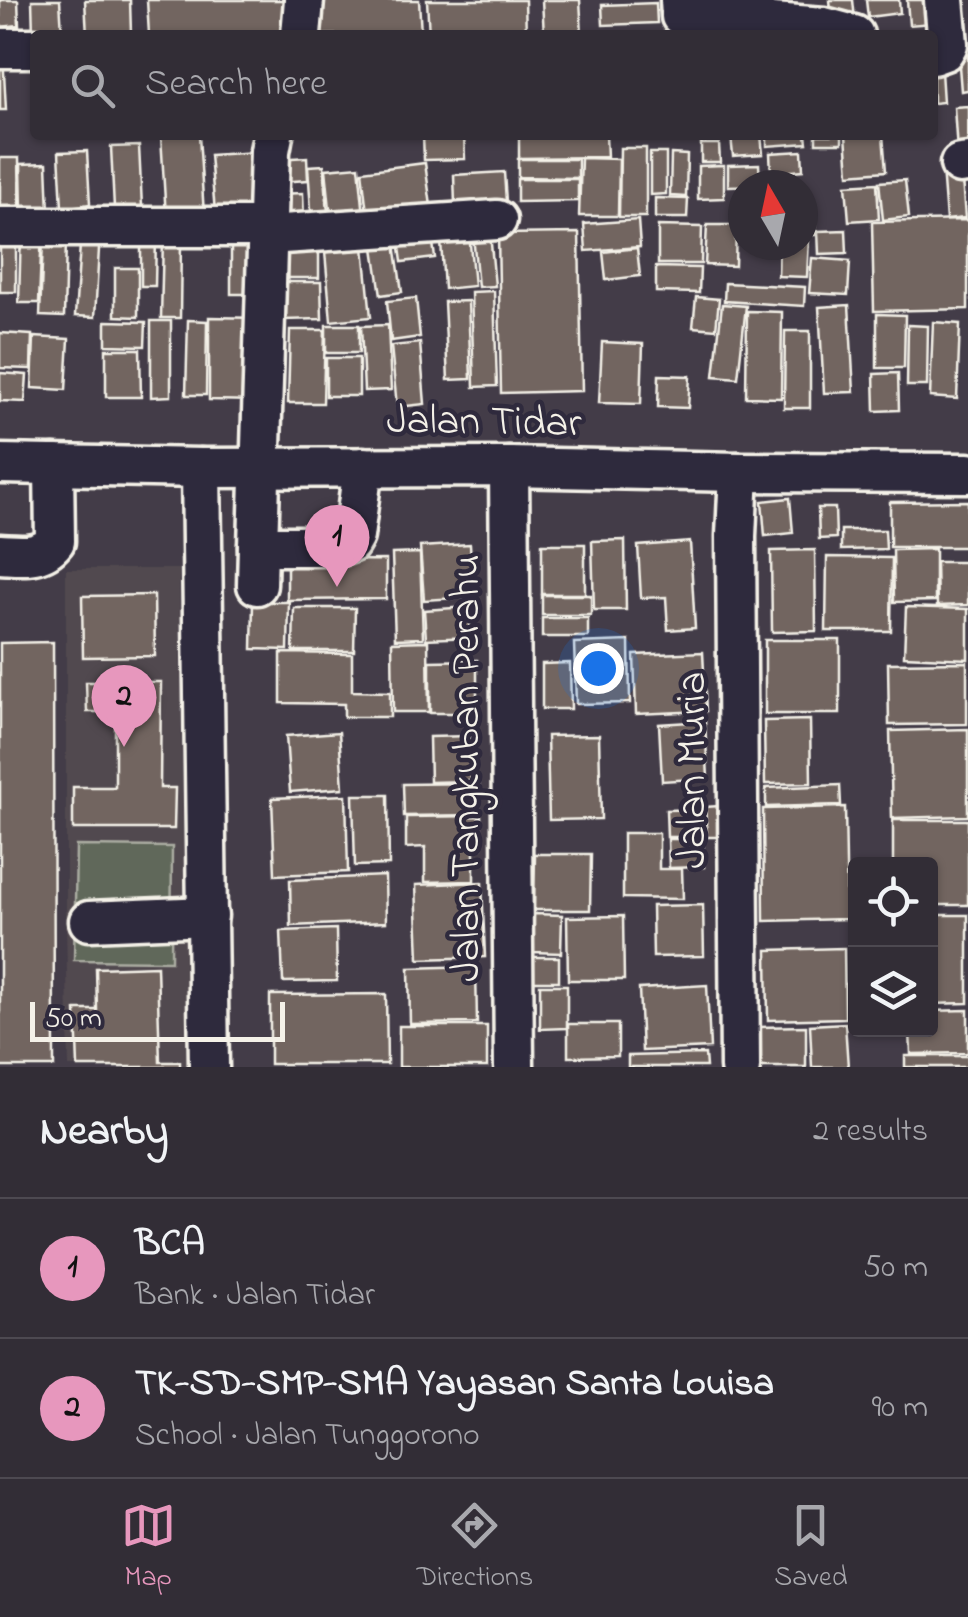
<!DOCTYPE html>
<meta charset="utf-8">
<style>
:root{--surface:#322d36;--page:#3d3942;--text:#f1f3f6;--muted:#a8a8ad;--line:#4d4951;--accent:#e797bd}
body{margin:0;font-family:"Indie Flower",sans-serif;background:var(--page);color:var(--text)}
.controls{position:absolute;right:30px;bottom:30px;display:grid;overflow:hidden;border-radius:10px;box-shadow:0 2px 8px #0004}
.controls button{width:90px;height:90px;display:grid;place-items:center;padding:0;border:0;border-bottom:2px solid var(--line);background:var(--surface);color:var(--text);font:50px sans-serif}
.compass{position:absolute;left:728px;top:170px;width:90px;height:90px;border-radius:50%;background:var(--surface);box-shadow:0 2px 8px #0004;rotate:351deg}
.scale{position:absolute;left:30px;bottom:25px;width:255px;box-sizing:border-box;padding-left:10px;border:5px solid #f4f1e8;border-top:0;font-size:28px;line-height:35px;white-space:nowrap;color:#f4f1e8;-webkit-text-stroke:8px #2f2a3d;paint-order:stroke}
.you{position:absolute;left:598px;top:668px;width:35px;height:35px;margin:-25px;border:8px solid #fff;border-radius:50%;background:#1a73e8;box-shadow:0 0 0 15px #1a73e833}
.badge{display:grid;place-items:center;width:65px;height:65px;border-radius:50%;background:var(--accent);color:#111;font-size:32px;font-weight:700}
.pin{position:absolute;translate:-50% -82px;filter:drop-shadow(0 2px 5px #0008)}
.pin::after{content:'';position:absolute;top:52px;width:35px;height:30px;background:inherit;clip-path:polygon(0 0,100% 0,50% 100%)}
.list{margin:0;padding:0;list-style:none}
h2{display:flex;justify-content:space-between;align-items:center;height:130px;margin:0;padding:0 40px;font-size:42px}
h2 small{font-size:32px;font-weight:400;color:var(--muted)}
.list li{display:grid;grid-template-columns:65px 1fr auto;gap:30px;align-items:center;box-sizing:border-box;height:140px;padding:0 40px;border-top:2px solid var(--line)}
.list b{display:block;font-size:38px;white-space:nowrap}
.list p{margin:0;font-size:32px;white-space:nowrap;color:var(--muted)}
.list em{font-size:32px;font-style:normal;color:var(--muted)}
.icon{flex:none;width:55px;height:55px;fill:none;stroke:currentColor;stroke-width:2;stroke-linecap:round;stroke-linejoin:round}
.map{position:relative;flex:none;width:968px;height:1067px;overflow:hidden}
.search{position:absolute;background:var(--surface);box-shadow:0 2px 8px #0004;left:30px;right:30px;top:30px;height:110px;display:flex;align-items:center;gap:25px;box-sizing:border-box;padding:0 35px;border-radius:10px;color:var(--muted);font-size:38px}
.sheet{height:410px;background:var(--surface)}
nav{display:flex;justify-content:space-around;align-items:center;box-sizing:border-box;height:140px;border-top:2px solid var(--line);background:var(--surface);font-size:28px;color:var(--muted)}
nav a{display:grid;justify-items:center;gap:5px}
nav .on{color:var(--accent)}
.map>svg:first-child{display:block}
.built{fill:#51484f}
.green{fill:#60675a;stroke:#aaaca1;stroke-width:2.5}
.building{fill:#726560;stroke:#f4f1e8;stroke-width:2.5}
.lines{fill:none;stroke-linecap:round;stroke-linejoin:round}
.minor-casing{stroke:#f4f1e8;stroke-width:45}
.minor{stroke:#2f2a3d;stroke-width:38}
.labels{text-anchor:middle;dominant-baseline:central;stroke-width:9;stroke-linejoin:round;paint-order:stroke}
.street-label{font-size:42px;fill:#f4f1e8;stroke:#2f2a3d}
</style>
<div class="map">
<svg width="968" height="1067" viewBox="0 0 968 1067">
<rect width="100%" height="100%" fill="#433c48"/>
<filter id="ink" filterUnits="userSpaceOnUse"><feTurbulence type="fractalNoise" baseFrequency=".01" numOctaves="2"/><feDisplacementMap in="SourceGraphic" scale="20" xChannelSelector="R" yChannelSelector="G"/><feConvolveMatrix kernelMatrix="1 2 1 2 8 2 1 2 1" color-interpolation-filters="sRGB"/></filter>
<g filter="url(#ink)">
<polygon class="built" points="66,569 179,569 187,1067 69,1067 66,926"/>
<polygon class="green" points="76,846 172,847 171,961 74,960"/>
<g class="building">
<polygon points="0,0 18,0 19,25 0,27"/>
<polygon points="32,0 60,0 62,32 33,34"/>
<polygon points="85,0 130,0 131,34 87,35"/>
<polygon points="147,0 289,0 290,35 149,35"/>
<polygon points="314,0 419,0 421,34 315,35"/>
<polygon points="427,0 525,0 526,35 429,35"/>
<polygon points="542,0 580,0 582,35 544,35"/>
<polygon points="830,0 853,0 855,20 832,23"/>
<polygon points="866,0 899,0 900,13 868,17"/>
<polygon points="907,0 930,0 932,23 909,25"/>
<polygon points="656,3 657,23 603,25 602,5"/>
<polygon points="968,52 968,90 961,91 958,53"/>
<polygon points="0,53 3,53 6,110 0,110"/>
<polygon points="941,71 943,102 933,103 933,72"/>
<polygon points="968,106 968,152 957,152 954,107"/>
<polygon points="199,135 204,215 166,217 161,136"/>
<polygon points="423,135 464,135 465,159 424,160"/>
<polygon points="519,135 606,135 607,157 519,158"/>
<polygon points="731,135 761,135 763,154 733,156"/>
<polygon points="767,135 806,135 807,143 767,146"/>
<rect x="816" y="135" width="26" height="8"/>
<polygon points="846,135 883,135 886,171 849,174"/>
<polygon points="701,144 719,144 720,162 701,162"/>
<polygon points="139,146 142,207 114,208 111,147"/>
<polygon points="620,148 646,148 646,217 619,217"/>
<polygon points="87,151 90,204 62,208 59,152"/>
<polygon points="802,151 803,170 771,173 770,153"/>
<polygon points="257,152 261,209 215,212 210,155"/>
<polygon points="650,153 666,153 666,194 650,195"/>
<polygon points="671,154 687,155 686,197 670,196"/>
<polygon points="307,157 308,180 278,182 277,159"/>
<polygon points="0,158 19,158 20,214 0,214"/>
<polygon points="581,158 619,159 618,216 579,216"/>
<polygon points="518,159 578,159 578,178 518,177"/>
<polygon points="47,163 49,213 22,213 21,164"/>
<polygon points="425,163 432,213 368,221 362,171"/>
<polygon points="759,164 760,185 728,186 728,165"/>
<polygon points="324,165 329,224 312,225 308,166"/>
<polygon points="724,165 724,198 698,199 698,166"/>
<polygon points="359,166 364,216 331,219 326,169"/>
<polygon points="961,166 965,218 946,220 942,168"/>
<polygon points="504,172 506,202 455,205 454,175"/>
<polygon points="517,179 578,179 578,201 517,202"/>
<polygon points="905,180 909,217 883,220 879,182"/>
<polygon points="877,183 879,219 849,221 846,185"/>
<polygon points="303,193 304,219 277,220 276,194"/>
<polygon points="655,198 688,199 687,218 655,218"/>
<polygon points="803,215 815,215 816,235 803,235"/>
<polygon points="638,220 640,247 586,251 584,224"/>
<polygon points="968,220 968,309 874,311 872,222"/>
<polygon points="468,223 474,286 444,289 440,225"/>
<polygon points="707,225 736,225 735,266 705,265"/>
<polygon points="658,226 702,227 701,264 658,264"/>
<polygon points="0,228 16,229 16,292 0,292"/>
<polygon points="21,228 42,229 39,303 19,303"/>
<polygon points="431,228 435,258 402,262 398,233"/>
<polygon points="393,230 402,292 381,295 372,234"/>
<polygon points="846,230 847,253 819,254 818,231"/>
<polygon points="81,231 100,232 95,317 75,316"/>
<polygon points="231,232 259,232 260,294 231,294"/>
<polygon points="490,233 495,286 478,287 473,235"/>
<polygon points="579,233 582,391 501,393 498,234"/>
<rect x="280" y="236" width="39" height="42"/>
<polygon points="141,237 156,237 155,286 141,286"/>
<polygon points="363,237 371,317 331,321 324,240"/>
<polygon points="163,239 181,240 180,318 161,318"/>
<polygon points="803,239 809,239 807,277 778,276 779,245 803,245"/>
<polygon points="43,240 66,241 64,317 40,316"/>
<polygon points="637,248 640,276 606,280 603,252"/>
<polygon points="812,258 850,261 848,295 809,293"/>
<polygon points="656,267 700,268 699,293 656,292"/>
<polygon points="115,268 138,268 138,317 115,316"/>
<polygon points="281,282 321,282 322,319 282,320"/>
<polygon points="725,283 805,287 804,306 724,301"/>
<polygon points="494,291 497,386 474,387 471,292"/>
<polygon points="696,297 719,299 716,329 693,327"/>
<polygon points="416,298 420,337 391,341 387,301"/>
<polygon points="468,301 471,379 448,380 444,302"/>
<polygon points="722,304 746,306 738,378 714,376"/>
<polygon points="849,305 854,392 824,393 819,307"/>
<polygon points="747,311 782,312 781,398 746,397"/>
<polygon points="877,314 905,315 904,368 877,368"/>
<polygon points="209,317 260,318 259,401 209,400"/>
<polygon points="188,320 207,321 206,395 186,395"/>
<polygon points="106,321 146,322 145,346 106,345"/>
<polygon points="151,321 171,321 171,396 151,397"/>
<polygon points="933,322 960,324 957,399 930,397"/>
<rect x="326" y="325" width="33" height="28"/>
<polygon points="388,325 391,390 364,391 361,326"/>
<polygon points="908,325 928,326 927,386 907,386"/>
<polygon points="290,330 325,330 323,403 288,403"/>
<polygon points="785,331 810,331 810,408 784,408"/>
<polygon points="0,333 32,335 31,369 0,368"/>
<polygon points="34,337 69,339 66,390 32,388"/>
<polygon points="602,342 643,344 641,404 599,403"/>
<polygon points="420,343 425,404 397,407 391,346"/>
<polygon points="106,349 140,349 141,397 106,397"/>
<rect x="326" y="358" width="33" height="38"/>
<polygon points="0,373 27,375 25,402 0,401"/>
<polygon points="898,373 899,410 875,411 874,374"/>
<polygon points="659,375 690,376 688,408 658,407"/>
<polygon points="790,498 793,533 765,536 762,501"/>
<polygon points="968,501 968,547 890,547 890,502"/>
<polygon points="818,508 835,508 836,538 819,539"/>
<polygon points="841,530 885,530 886,549 841,550"/>
<polygon points="625,540 626,610 594,610 592,541"/>
<polygon points="690,542 695,628 668,630 666,597 641,598 638,546"/>
<polygon points="470,544 473,597 424,600 420,547"/>
<rect x="542" y="544" width="43" height="50"/>
<polygon points="935,549 935,601 894,602 893,550"/>
<polygon points="815,550 816,631 772,632 771,551"/>
<polygon points="420,553 423,638 395,639 392,554"/>
<polygon points="827,557 892,558 891,631 826,631"/>
<polygon points="386,560 386,599 287,600 287,561"/>
<polygon points="936,562 968,562 968,605 937,606"/>
<polygon points="154,595 155,656 83,657 82,596"/>
<rect x="542" y="595" width="49" height="20"/>
<polygon points="253,602 289,602 288,650 252,649"/>
<polygon points="469,607 471,637 426,639 424,610"/>
<polygon points="906,607 968,609 968,659 904,656"/>
<polygon points="294,608 355,608 354,651 293,651"/>
<rect x="542" y="618" width="46" height="19"/>
<rect x="765" y="640" width="75" height="74"/>
<polygon points="428,641 429,712 393,712 392,642"/>
<polygon points="629,641 630,703 576,704 574,643"/>
<polygon points="53,642 54,1067 0,1067 0,643"/>
<polygon points="703,652 706,711 636,714 634,655"/>
<polygon points="281,653 352,654 352,691 390,692 390,717 344,717 344,704 281,703"/>
<polygon points="477,660 477,713 430,713 430,661"/>
<polygon points="967,662 967,724 889,725 888,663"/>
<polygon points="570,663 571,709 542,709 542,664"/>
<polygon points="86,682 161,682 160,788 175,788 174,829 73,829 73,787 115,787 115,712 87,712"/>
<polygon points="810,720 811,783 765,784 764,721"/>
<polygon points="705,721 708,778 662,781 659,724"/>
<polygon points="968,729 968,816 892,818 890,731"/>
<polygon points="339,732 343,788 290,792 286,736"/>
<polygon points="599,735 601,819 549,820 547,736"/>
<polygon points="470,736 471,781 430,782 429,737"/>
<polygon points="479,783 479,815 404,816 403,784"/>
<polygon points="840,785 841,805 766,807 766,788"/>
<polygon points="346,795 348,872 275,875 272,798"/>
<polygon points="353,795 388,795 389,865 355,866"/>
<polygon points="719,806 720,837 707,837 705,807"/>
<polygon points="845,807 847,919 764,921 763,809"/>
<polygon points="703,809 703,837 667,837 666,810"/>
<polygon points="481,816 481,847 474,847 474,881 425,882 425,847 406,848 406,817"/>
<polygon points="893,820 968,820 968,905 930,905 930,864 893,864"/>
<polygon points="623,833 659,833 659,869 682,869 683,899 623,898"/>
<polygon points="668,839 703,839 704,867 669,868"/>
<polygon points="535,854 591,854 590,910 534,910"/>
<polygon points="385,876 386,922 291,926 290,880"/>
<polygon points="482,882 485,957 419,959 416,885"/>
<polygon points="703,905 704,956 653,957 652,906"/>
<polygon points="534,914 562,915 561,953 533,952"/>
<polygon points="930,915 968,915 968,1003 930,1004"/>
<polygon points="623,916 624,980 568,980 567,917"/>
<polygon points="336,929 337,981 283,982 281,931"/>
<polygon points="844,948 845,1018 768,1020 767,950"/>
<polygon points="528,957 559,957 559,981 527,981"/>
<polygon points="157,966 160,1062 180,1062 180,1067 78,1067 76,1010 97,1010 96,968"/>
<polygon points="476,966 477,1023 410,1024 409,968"/>
<polygon points="540,985 567,985 567,1028 540,1029"/>
<polygon points="707,985 710,1048 642,1051 639,989"/>
<polygon points="386,994 387,1064 270,1064 270,995"/>
<polygon points="968,1010 968,1053 911,1054 910,1030 930,1030 930,1011"/>
<polygon points="845,1023 848,1067 812,1067 810,1025"/>
<polygon points="568,1024 618,1024 618,1056 568,1057"/>
<rect x="399" y="1026" width="88" height="41"/>
<polygon points="806,1026 806,1067 759,1067 758,1027"/>
<polygon points="705,1054 706,1067 628,1067 628,1056"/>
<rect x="905" y="1056" width="63" height="11"/>
</g>
<g class="lines">
<g class="minor-casing">
<g id="minor">
<polyline points="680,0 681,16 824,27 854,35"/>
<polyline points="301,35 304,0"/>
<polyline points="0,48 35,48"/>
<polyline points="933,55 944,51 948,44 944,0"/>
<polyline points="273,135 270,151 258,546 342,546 350,543 354,536 363,467"/>
<polyline points="960,164 968,163"/>
<polyline points="0,227 268,227"/>
<polyline points="267,235 497,220"/>
<polyline points="0,464 201,468 509,467 739,472 968,473"/>
<polyline points="509,467 514,1067"/>
<polyline points="201,468 209,1067"/>
<polyline points="739,472 736,536 740,1067"/>
<path d="M0 554C21 555 41 559 55 541L54 465"/>
<polyline points="257,585 258,546"/>
<polyline points="89,921 208,916"/>
</g>
</g>
<use href="#minor" class="minor"/>
</g>
</g>
<g class="labels">
<g class="street-label">
<text transform="translate(484 423) rotate(1)">Jalan Tidar</text>
<text transform="translate(467 768) rotate(-90)">Jalan Tangkuban Perahu</text>
<text transform="translate(693 770) rotate(-90)">Jalan Muria</text>
</g>
</g>
</svg>
<div class="controls">
<button><svg class="icon" aria-label="locate" viewBox="0 0 24 24"><circle cx="12" cy="12" r="6"/><path d="M12 2v4M12 18v4M2 12h4M18 12h4"/></svg></button>
<button><svg class="icon" aria-label="layers" viewBox="0 0 24 24"><path d="M12 4l9 5-9 5-9-5zM3 14l9 5 9-5"/></svg></button>
</div>
<svg class="compass" viewBox="-18 -18 36 36"><path d="M0-13l5 13h-10z" fill="#e53935"/><path d="M0 13l5-13h-10z" fill="#a8a8ad"/></svg>
<div class="scale">50 m</div>
<div class="you"></div>
<div class="pin badge" style="left:337px;top:587px">1</div>
<div class="pin badge" style="left:124px;top:747px">2</div>
<div class="search"><svg class="icon" aria-label="search" viewBox="0 0 24 24"><circle cx="10" cy="10" r="6"/><path d="M15 15l6 6"/></svg>Search here</div>
</div>
<section class="sheet">
<h2>Nearby<small>2 results</small></h2>
<ul class="list">
<li><span class="badge">1</span><div><b>BCA</b><p>Bank · Jalan Tidar</p></div><em>50 m</em></li>
<li><span class="badge">2</span><div><b>TK-SD-SMP-SMA Yayasan Santa Louisa</b><p>School · Jalan Tunggorono</p></div><em>90 m</em></li>
</ul>
</section>
<nav>
<a class="on"><svg class="icon" aria-label="map" viewBox="0 0 24 24"><path d="M3 6l6-2 6 2 6-2v14l-6 2-6-2-6 2zM9 4v14M15 6v14"/></svg>Map</a>
<a><svg class="icon" aria-label="directions" viewBox="0 0 24 24"><path d="M12 3l9 9-9 9-9-9zM9 14v-3h6M13 9l2 2-2 2"/></svg>Directions</a>
<a><svg class="icon" aria-label="saved" viewBox="0 0 24 24"><path d="M7 4h10v16l-5-4-5 4z"/></svg>Saved</a>
</nav>
